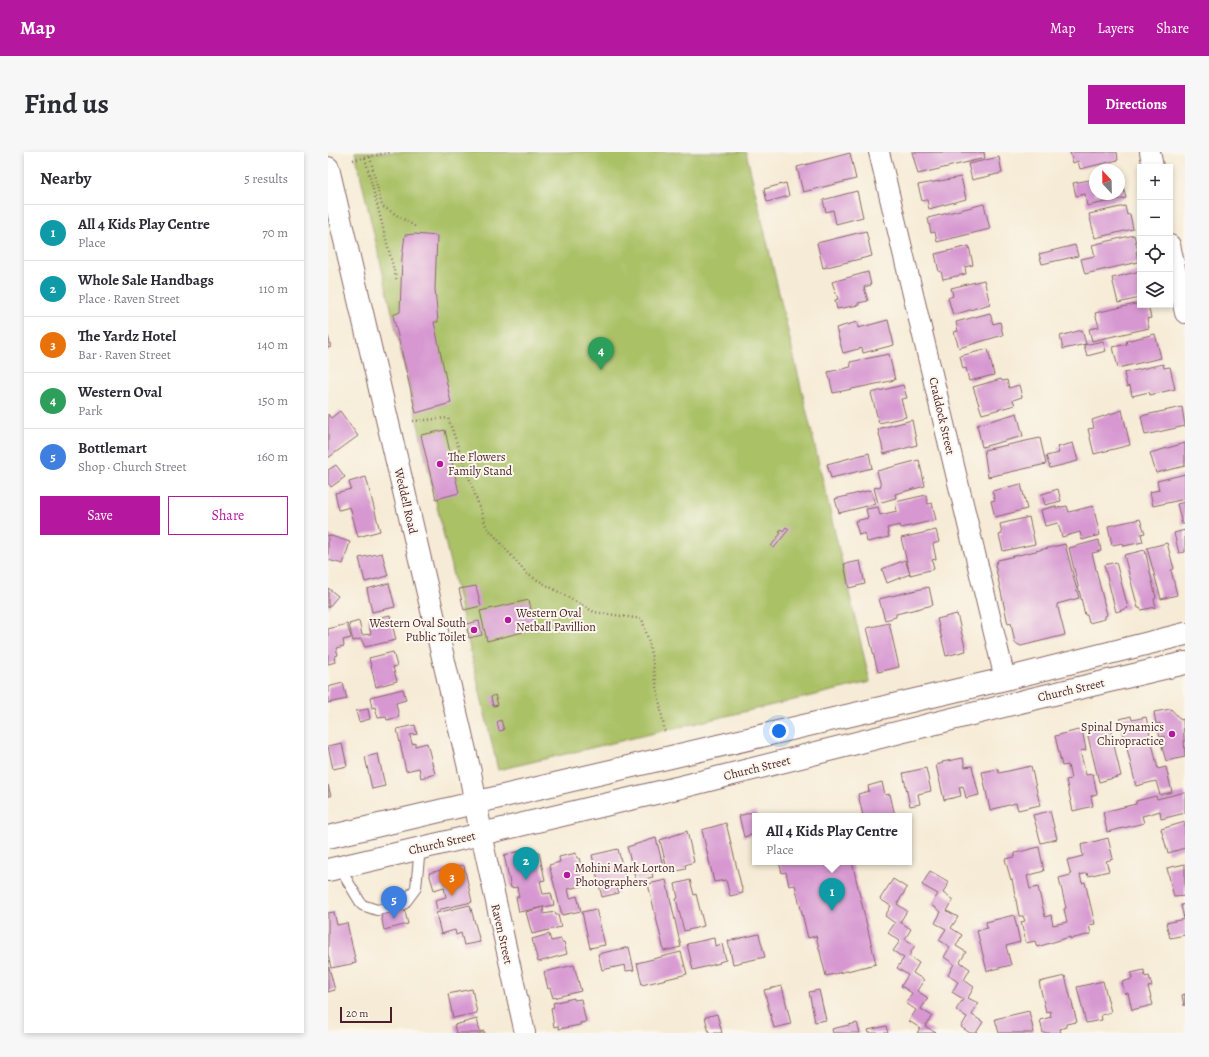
<!DOCTYPE html>
<meta charset="utf-8">
<style>
:root{--surface:#fff;--page:#f7f7f7;--text:#2b2b33;--muted:#7c7c81;--line:#e1e1e2;--accent:#b5179e}
body{margin:0;font-family:Alegreya,serif;background:var(--page);color:var(--text)}
.controls{position:absolute;right:12px;top:12px;display:grid;overflow:hidden;border-radius:0px;box-shadow:0 2px 6px #0003}
.controls button{width:36px;height:36px;display:grid;place-items:center;padding:0;border:0;border-bottom:1px solid var(--line);background:var(--surface);color:var(--text);font:20px sans-serif}
.compass{position:absolute;left:761px;top:12px;width:36px;height:36px;border-radius:50%;background:var(--surface);box-shadow:0 2px 6px #0003;rotate:338deg}
.scale{position:absolute;left:12px;bottom:10px;width:52px;box-sizing:border-box;padding-left:4px;border:2px solid #4a1f2b;border-top:0;font-size:11px;line-height:14px;white-space:nowrap;color:#4a1f2b;-webkit-text-stroke:3px #fbf7ec;paint-order:stroke}
.you{position:absolute;left:451px;top:579px;width:14px;height:14px;margin:-10px;border:3px solid #fff;border-radius:50%;background:#1a73e8;box-shadow:0 0 0 6px #1a73e833}
.badge{display:grid;place-items:center;width:26px;height:26px;border-radius:50%;background:var(--accent);color:#fff;font-size:13px;font-weight:700}
.pin{position:absolute;translate:-50% -33px;filter:drop-shadow(0 1px 2px #0008)}
.pin::after{content:'';position:absolute;top:21px;width:14px;height:12px;background:inherit;clip-path:polygon(0 0,100% 0,50% 100%)}
.popup{position:absolute;left:424px;top:661px;width:160px;height:52px;box-sizing:border-box;display:grid;place-content:center;border-radius:0px;background:var(--surface);filter:drop-shadow(0 1px 3px #0005);font-size:13px;white-space:nowrap;color:var(--muted)}
.popup b{font-size:15px;color:var(--text)}
.popup::after{content:'';position:absolute;left:50%;top:100%;margin-left:-8px;border:8px solid transparent;border-top-color:var(--surface)}
.list{margin:0;padding:0;list-style:none}
h2{display:flex;justify-content:space-between;align-items:center;height:52px;margin:0;padding:0 16px;font-size:17px}
h2 small{font-size:13px;font-weight:400;color:var(--muted)}
.list li{display:grid;grid-template-columns:26px 1fr auto;gap:12px;align-items:center;box-sizing:border-box;height:56px;padding:0 16px;border-top:1px solid var(--line)}
.list b{display:block;font-size:15px;white-space:nowrap}
.list p{margin:0;font-size:13px;white-space:nowrap;color:var(--muted)}
.list em{font-size:13px;font-style:normal;color:var(--muted)}
.actions{display:flex;gap:8px;padding:12px 16px}
.actions a{flex:1;padding:9px 0;border:1px solid var(--accent);border-radius:0px;text-align:center;font-size:14px;color:var(--accent)}
.actions .main{background:var(--accent);color:#fff}
.icon{flex:none;width:22px;height:22px;fill:none;stroke:currentColor;stroke-width:2;stroke-linecap:round;stroke-linejoin:round}
.map{position:relative;flex:none;width:857px;height:881px;overflow:hidden;border-radius:0px}
header{display:flex;align-items:center;gap:24px;box-sizing:border-box;height:56px;padding:0 20px;background:var(--accent);color:#fff}
header strong{font-size:19px}
nav{display:flex;gap:22px;margin-inline-start:auto;font-size:14px}
.intro{display:flex;align-items:center;justify-content:space-between;box-sizing:border-box;height:96px;padding:0 24px}
h1{margin:0;font-size:28px}
.button{padding:10px 18px;border-radius:0px;background:var(--accent);color:#fff;font-size:14px;font-weight:700}
main{display:flex;gap:24px;padding:0 24px}
aside{flex:1;background:var(--surface);border-radius:0px;box-shadow:0 2px 6px #0003}
.map>svg:first-child{display:block}
.green{fill:#aac166;stroke:#7a7048}
.building{fill:#d798d1}
.lines{fill:none;stroke-linecap:round;stroke-linejoin:round}
.service-casing{stroke:#866667;stroke-width:12}
.minor-casing{stroke:#866667;stroke-width:22}
.tertiary-casing{stroke:#866667;stroke-width:24}
.trunk-casing{stroke:#866667;stroke-width:24}
.path{stroke:#866667;stroke-width:2.5;stroke-dasharray:1 3;stroke-linecap:butt}
.service{stroke:#fff;stroke-width:10}
.minor{stroke:#fff;stroke-width:20}
.tertiary{stroke:#fff;stroke-width:22}
.trunk{stroke:#fff;stroke-width:22}
.poi-dot{fill:#b5179e;stroke:#fbf7ec;stroke-width:1.5}
.labels{text-anchor:middle;dominant-baseline:central;stroke-width:4;stroke-linejoin:round;paint-order:stroke}
.street-label{font-size:12px;fill:#4a1f2b;stroke:#fbf7ec}
.poi-label{font-size:12px;fill:#4a1f2b;stroke:#fbf7ec;text-anchor:start}
</style>
<header>
<strong>Map</strong>
<nav><a>Map</a><a>Layers</a><a>Share</a></nav>
</header>
<div class="intro"><h1>Find us</h1><a class="button">Directions</a></div>
<main>
<aside>
<h2>Nearby<small>5 results</small></h2>
<ul class="list">
<li><span class="badge" style="background:#0f9aa8">1</span><div><b>All 4 Kids Play Centre</b><p>Place</p></div><em>70 m</em></li>
<li><span class="badge" style="background:#0f9aa8">2</span><div><b>Whole Sale Handbags</b><p>Place · Raven Street</p></div><em>110 m</em></li>
<li><span class="badge" style="background:#e8710a">3</span><div><b>The Yardz Hotel</b><p>Bar · Raven Street</p></div><em>140 m</em></li>
<li><span class="badge" style="background:#2e9e5b">4</span><div><b>Western Oval</b><p>Park</p></div><em>150 m</em></li>
<li><span class="badge" style="background:#3f7fe0">5</span><div><b>Bottlemart</b><p>Shop · Church Street</p></div><em>160 m</em></li>
</ul>
<div class="actions"><a class="main">Save</a><a>Share</a></div>
</aside>
<div class="map">
<svg width="857" height="881" viewBox="0 0 857 881">
<rect width="100%" height="100%" fill="#fbf7ec"/>
<filter id="ink" filterUnits="userSpaceOnUse"><feTurbulence type="fractalNoise" baseFrequency=".025" numOctaves="2"/><feDisplacementMap in="SourceGraphic" scale="8" xChannelSelector="R" yChannelSelector="G"/><feConvolveMatrix kernelMatrix="1 2 1 2 8 2 1 2 1" color-interpolation-filters="sRGB"/></filter>
<filter id="wash" filterUnits="userSpaceOnUse"><feTurbulence type="fractalNoise" baseFrequency=".012" numOctaves="4" result="noise"/><feDisplacementMap in="SourceGraphic" scale="16" xChannelSelector="R" yChannelSelector="G"/><feGaussianBlur stdDeviation="0.9" result="paint"/><feColorMatrix in="noise" values="0 0 0 0 0 0 0 0 0 0 0 0 0 0 0 0 0 1.4 0 .05"/><feComposite in="paint" operator="in"/></filter>
<g filter="url(#wash)">
<rect width="100%" height="100%" fill="#f6ebd6"/>
<polygon class="green" points="27,0 418,0 542,530 170,618"/>
<g id="blocks">
<g class="building">
<polygon points="584,0 656,0 657,6 590,22"/>
<polygon points="742,0 789,0 790,8 752,17 750,9 745,11"/>
<polygon points="522,1 528,27 475,40 469,15"/>
<polygon points="671,5 674,21 644,28 640,12"/>
<polygon points="633,25 638,47 601,57 599,48 594,49 590,33"/>
<polygon points="767,27 767,42 791,42 791,30 794,29 798,46 759,54 757,42 748,44 745,31"/>
<polygon points="458,31 461,44 439,50 436,37"/>
<polygon points="529,39 535,65 508,72 505,58 498,60 495,48"/>
<polygon points="656,52 662,77 609,90 607,80 603,81 600,66"/>
<polygon points="797,54 799,63 802,62 805,77 767,86 761,62"/>
<polygon points="538,79 544,104 495,116 489,91"/>
<polygon points="87,82 109,84 107,137 110,170 106,170 123,251 88,261 65,163 72,160 74,106 77,83"/>
<polygon points="806,83 810,99 808,99 810,110 757,122 753,107 767,104 764,93"/>
<polygon points="747,93 750,104 714,112 711,102"/>
<polygon points="641,94 645,113 637,115 638,122 615,127 613,119 611,120 607,102"/>
<polygon points="812,119 812,146 790,151 784,126"/>
<polygon points="540,120 543,133 536,135 540,149 530,151 531,153 509,157 507,148 510,147 504,130"/>
<polygon points="656,128 662,152 625,163 620,146 625,144 623,136"/>
<polygon points="812,151 812,153 820,153 823,166 819,167 821,176 764,189 761,177 771,175 767,161"/>
<polygon points="662,161 665,172 672,170 675,183 631,196 626,180 630,179 628,170"/>
<polygon points="560,168 566,193 535,201 534,196 515,201 508,176 529,170 530,176"/>
<polygon points="754,178 758,192 735,197 732,184"/>
<polygon points="827,182 833,206 790,216 785,195 799,192 798,189"/>
<polygon points="0,184 3,195 0,196"/>
<polygon points="775,189 778,199 759,204 756,193"/>
<polygon points="660,197 666,223 641,229 638,216 635,217 632,204"/>
<polygon points="561,202 567,228 505,241 500,220 523,215 522,210"/>
<polygon points="835,212 836,216 842,215 847,237 822,243 821,240 804,244 802,234 799,235 796,221"/>
<polygon points="673,227 674,229 679,228 681,236 691,233 694,245 685,248 687,253 654,262 645,235"/>
<polygon points="575,233 579,246 573,247 578,265 551,271 543,241"/>
<polygon points="854,255 857,274 817,283 813,264"/>
<polygon points="794,258 802,293 766,302 760,277 766,276 764,268"/>
<polygon points="12,259 30,284 0,306 0,262 3,266"/>
<polygon points="689,261 695,284 654,295 649,273"/>
<polygon points="584,268 589,293 556,302 550,277"/>
<polygon points="117,278 131,341 108,347 93,283"/>
<polygon points="712,286 718,312 660,325 656,298"/>
<polygon points="745,291 750,309 722,316 718,304 731,301 729,295"/>
<polygon points="857,291 857,314 828,321 822,301"/>
<polygon points="541,301 544,316 503,326 499,312"/>
<polygon points="591,308 597,334 567,342 568,346 550,351 546,336 553,334 549,319"/>
<polygon points="8,313 17,325 3,335 0,331 0,318"/>
<polygon points="857,322 857,347 825,354 822,340 831,338 829,329"/>
<polygon points="38,325 52,379 30,385 22,355 11,358 7,341 23,337 21,330"/>
<polygon points="693,332 699,357 667,365 663,349 667,348 664,339"/>
<polygon points="730,337 733,349 717,353 714,342"/>
<polygon points="543,338 547,352 511,361 507,347"/>
<polygon points="598,343 600,352 604,351 608,368 573,376 572,373 559,376 561,385 539,390 537,381 531,383 527,369 540,366 538,357 550,355 552,363 569,359 567,350"/>
<polygon points="857,350 857,372 854,372 849,352"/>
<polygon points="728,354 728,356 739,354 741,360 765,354 772,383 754,388 752,380 734,385 730,371 717,374 713,358"/>
<polygon points="701,365 707,392 675,399 671,383 674,382 672,372"/>
<polygon points="812,367 817,381 813,382 815,390 796,394 795,391 784,393 780,374"/>
<polygon points="458,375 461,377 446,396 443,394 453,381 451,380 453,377 455,379"/>
<polygon points="608,378 611,390 605,392 608,407 604,408 606,417 582,423 582,422 559,431 554,417 577,408 582,422 573,386"/>
<polygon points="857,378 857,400 851,401 846,381"/>
<polygon points="0,383 22,390 15,412 0,408"/>
<polygon points="771,388 773,399 764,401 779,463 777,464 777,467 761,471 759,463 757,463 741,396"/>
<polygon points="839,391 846,417 843,418 849,443 833,447 819,396"/>
<polygon points="737,392 751,446 729,452 737,483 693,494 687,491 683,471 680,472 667,413 670,408"/>
<polygon points="817,398 828,446 826,447 828,455 813,458 812,456 810,456 796,403"/>
<polygon points="54,401 60,424 37,430 31,406"/>
<polygon points="532,409 537,432 521,436 516,412"/>
<polygon points="788,410 800,456 788,460 776,413"/>
<polygon points="61,431 67,455 44,460 39,437"/>
<polygon points="148,434 153,454 136,458 131,437"/>
<polygon points="601,435 605,453 568,462 568,465 557,468 551,447"/>
<polygon points="0,436 10,444 0,456"/>
<polygon points="201,448 207,477 159,489 152,459"/>
<polygon points="629,462 638,499 618,504 609,467"/>
<polygon points="62,463 68,488 37,495 33,487 25,489 21,472 31,469 34,483 43,482 40,468"/>
<polygon points="151,469 154,483 141,486 138,472"/>
<polygon points="561,471 571,515 550,520 539,476"/>
<polygon points="19,472 23,486 15,488 16,494 8,496 10,503 7,504 8,510 0,512 0,477"/>
<polygon points="65,500 69,514 65,515 69,529 48,535 41,506"/>
<polygon points="15,531 19,547 0,551 0,535"/>
<polygon points="75,537 78,548 68,551 71,565 59,568 58,565 50,566 47,555 44,556 42,545"/>
<polygon points="167,543 170,553 165,554 163,545"/>
<polygon points="40,557 42,567 31,570 28,559"/>
<polygon points="843,557 853,568 855,567 857,605 838,609 834,595 837,593 836,584 832,585 830,578 833,577 832,571 828,572 826,560"/>
<polygon points="803,564 804,568 818,565 830,617 838,615 844,640 832,643 828,629 808,634 792,567"/>
<polygon points="173,568 176,578 171,579 169,570"/>
<polygon points="781,571 793,624 771,630 758,576"/>
<polygon points="87,573 89,582 82,583 84,592 87,591 87,594 99,591 107,622 93,626 91,616 78,619 69,577"/>
<polygon points="754,577 758,598 752,599 758,623 765,622 769,642 763,644 765,654 745,659 738,628 743,627 740,613 734,614 727,584"/>
<polygon points="14,591 19,614 5,617 0,594"/>
<polygon points="50,602 57,634 44,637 37,605"/>
<polygon points="635,606 637,615 644,614 651,643 638,646 635,634 631,635 633,644 616,648 608,613 615,611 614,610"/>
<polygon points="703,614 712,653 690,658 688,651 662,658 654,620 670,617 671,621"/>
<polygon points="598,616 603,639 590,642 592,652 582,654 575,621"/>
<polygon points="554,630 557,643 562,642 567,664 535,664 530,642 541,639 540,634"/>
<polygon points="0,633 3,644 0,644"/>
<polygon points="857,640 857,661 833,667 832,659 822,662 814,664 816,671 779,680 775,660 808,652 808,649 828,644 829,647"/>
<polygon points="428,659 429,664 427,664 427,682 416,685 411,664"/>
<polygon points="722,659 729,687 713,691 705,663"/>
<polygon points="857,670 857,696 840,701 833,677"/>
<polygon points="398,671 415,741 402,744 398,728 386,730 374,678"/>
<polygon points="359,679 366,710 357,713 358,717 340,721 332,688"/>
<polygon points="328,686 336,718 324,721 325,725 308,729 299,695"/>
<polygon points="780,686 785,707 778,709 781,719 760,724 759,721 752,723 754,731 757,730 767,772 761,773 763,782 742,787 742,785 709,795 707,789 698,791 693,770 697,769 695,764 691,764 684,727 683,728 677,707 687,705 687,701 711,695 716,719 699,724 702,737 710,735 717,765 723,763 725,773 739,770 736,757 738,756 731,726 743,723 739,708 755,704 753,693"/>
<polygon points="200,697 201,703 211,701 217,728 212,729 215,742 223,741 226,753 191,760 188,745 191,745 189,735 183,736 176,703"/>
<polygon points="290,697 299,733 289,735 291,741 274,745 264,703"/>
<polygon points="248,701 249,706 251,706 258,733 240,737 242,746 249,744 253,759 234,763 221,713 232,710 231,705"/>
<polygon points="451,710 524,710 548,812 498,824 488,784 480,786 467,733 461,734 458,720 454,721"/>
<polygon points="857,712 857,744 846,745 839,716"/>
<polygon points="134,713 136,714 144,750 109,758 107,748 118,745 116,735 106,738 101,721"/>
<polygon points="602,719 621,730 615,741 625,748 619,759 630,765 623,776 634,783 628,794 638,800 632,810 642,817 636,828 646,835 640,846 650,851 644,863 655,870 648,881 642,881 633,875 639,865 628,858 635,847 624,840 630,830 620,823 626,812 616,805 622,795 611,788 618,777 607,771 613,760 603,753 610,742 594,733"/>
<polygon points="565,727 579,736 569,752 579,759 572,770 583,777 577,787 587,793 581,804 591,811 585,821 596,828 589,839 600,846 593,857 604,864 597,874 608,881 589,881 592,876 581,869 588,858 578,851 584,841 573,834 580,823 569,816 576,806 565,799 572,789 560,781 567,771 557,764 563,754 552,747"/>
<polygon points="338,728 353,795 336,799 320,732"/>
<polygon points="362,728 366,743 368,742 376,774 356,779 348,747 350,746 347,732"/>
<polygon points="74,748 80,772 56,778 51,753"/>
<polygon points="857,752 857,783 842,786 838,771 856,767 853,753"/>
<polygon points="142,753 152,790 136,793 133,781 128,783 127,778 113,782 108,761"/>
<polygon points="215,755 216,762 227,760 228,763 230,763 233,775 204,782 198,760"/>
<polygon points="268,757 277,793 262,796 254,760"/>
<polygon points="6,760 9,773 19,771 28,811 3,816 0,802 0,761"/>
<polygon points="686,763 692,790 678,794 683,813 659,819 649,779 659,776 658,770"/>
<polygon points="221,782 223,789 233,787 234,790 236,790 239,802 210,810 204,787"/>
<polygon points="431,782 437,805 405,812 400,789"/>
<polygon points="386,786 387,794 394,792 398,808 391,810 392,811 365,818 359,792"/>
<polygon points="301,795 306,818 298,819 297,813 274,818 270,802"/>
<polygon points="353,800 359,822 314,833 309,811"/>
<polygon points="0,812 7,838 0,840"/>
<polygon points="246,813 253,839 225,846 222,836 220,837 216,820"/>
<polygon points="816,818 817,825 821,824 824,834 820,835 825,853 804,858 800,841 797,842 794,830 804,827 803,821"/>
<polygon points="737,824 749,870 738,872 738,875 732,877 733,881 715,881 712,868 723,865 722,859 718,860 711,830"/>
<polygon points="775,829 783,860 773,863 774,868 758,871 749,835"/>
<polygon points="454,834 463,872 446,876 436,838"/>
<polygon points="144,837 149,861 125,866 120,842"/>
<polygon points="491,838 498,868 487,870 481,840"/>
<polygon points="857,842 857,853 856,854 854,843"/>
<polygon points="246,846 246,848 253,847 258,870 252,871 252,873 231,877 230,874 226,875 223,856 226,855 225,851"/>
<polygon points="701,859 706,881 671,881 667,867"/>
<polygon points="389,862 394,881 381,881 377,865"/>
<polygon points="149,867 152,880 156,879 157,881 128,881 126,873"/>
<polygon points="529,871 532,881 505,881 504,877"/>
<polygon points="558,874 560,881 541,881 540,878"/>
</g>
</g>
</g>
<g filter="url(#ink)">
<use href="#blocks" fill-opacity="0" stroke="#866667" stroke-width="1"/>
<g class="lines">
<g class="service-casing">
<polyline id="service" points="11,715 34,753 49,758 76,752 88,736 92,696"/>
</g>
<g class="minor-casing">
<g id="minor">
<polyline points="551,0 677,527"/>
<polyline points="822,0 825,15"/>
<polyline points="842,93 857,161"/>
<polyline points="153,682 197,881"/>
</g>
</g>
<g class="tertiary-casing">
<polyline id="tertiary" points="0,16 142,620 153,682"/>
</g>
<g class="trunk-casing">
<g id="trunk">
<polyline points="0,685 677,527 857,482"/>
<polyline points="0,718 353,635 700,548 857,511"/>
</g>
</g>
<g class="path">
<polyline points="42,5 54,54 88,75"/>
<polyline points="37,6 69,130"/>
<polyline points="25,8 64,0"/>
<polyline points="85,269 120,266 158,374 199,422 266,460 314,467 321,490 337,581"/>
</g>
<use href="#service" class="service"/>
<use href="#minor" class="minor"/>
<use href="#tertiary" class="tertiary"/>
<use href="#trunk" class="trunk"/>
</g>
</g>
<g class="poi-dot">
<circle cx="112" cy="312" r="4"/>
<circle cx="180" cy="468" r="4"/>
<circle cx="146" cy="478" r="4"/>
<circle cx="844" cy="582" r="4"/>
<circle cx="239" cy="723" r="4"/>
</g>
<g class="labels">
<g class="street-label">
<text transform="translate(614 264) rotate(77)">Craddock Street</text>
<text transform="translate(78 349) rotate(77)">Weddell Road</text>
<text transform="translate(743 538) rotate(-13)">Church Street</text>
<text transform="translate(429 616) rotate(-14)">Church Street</text>
<text transform="translate(114 691) rotate(-13)">Church Street</text>
<text transform="translate(174 782) rotate(77)">Raven Street</text>
</g>
<g class="poi-label">
<text x="120" y="305">The Flowers<tspan x="120" dy="14">Family Stand</tspan></text>
<text x="188" y="461">Western Oval<tspan x="188" dy="14">Netball Pavillion</tspan></text>
<text x="138" y="471" text-anchor="end">Western Oval South<tspan x="138" dy="14">Public Toilet</tspan></text>
<text x="836" y="575" text-anchor="end">Spinal Dynamics<tspan x="836" dy="14">Chiropractice</tspan></text>
<text x="247" y="716">Mohini Mark Lorton<tspan x="247" dy="14">Photographers</tspan></text>
</g>
</g>
</svg>
<div class="controls">
<button>+</button>
<button>−</button>
<button><svg class="icon" aria-label="locate" viewBox="0 0 24 24"><circle cx="12" cy="12" r="6"/><path d="M12 2v4M12 18v4M2 12h4M18 12h4"/></svg></button>
<button><svg class="icon" aria-label="layers" viewBox="0 0 24 24"><path d="M12 4l9 5-9 5-9-5zM3 14l9 5 9-5"/></svg></button>
</div>
<svg class="compass" viewBox="-18 -18 36 36"><path d="M0-13l5 13h-10z" fill="#e53935"/><path d="M0 13l5-13h-10z" fill="#7c7c81"/></svg>
<div class="scale">20 m</div>
<div class="you"></div>
<div class="pin badge" style="left:504px;top:759px;background:#0f9aa8">1</div>
<div class="popup"><b>All 4 Kids Play Centre</b>Place</div>
<div class="pin badge" style="left:198px;top:728px;background:#0f9aa8">2</div>
<div class="pin badge" style="left:124px;top:744px;background:#e8710a">3</div>
<div class="pin badge" style="left:273px;top:218px;background:#2e9e5b">4</div>
<div class="pin badge" style="left:66px;top:767px;background:#3f7fe0">5</div>
</div>
</main>
